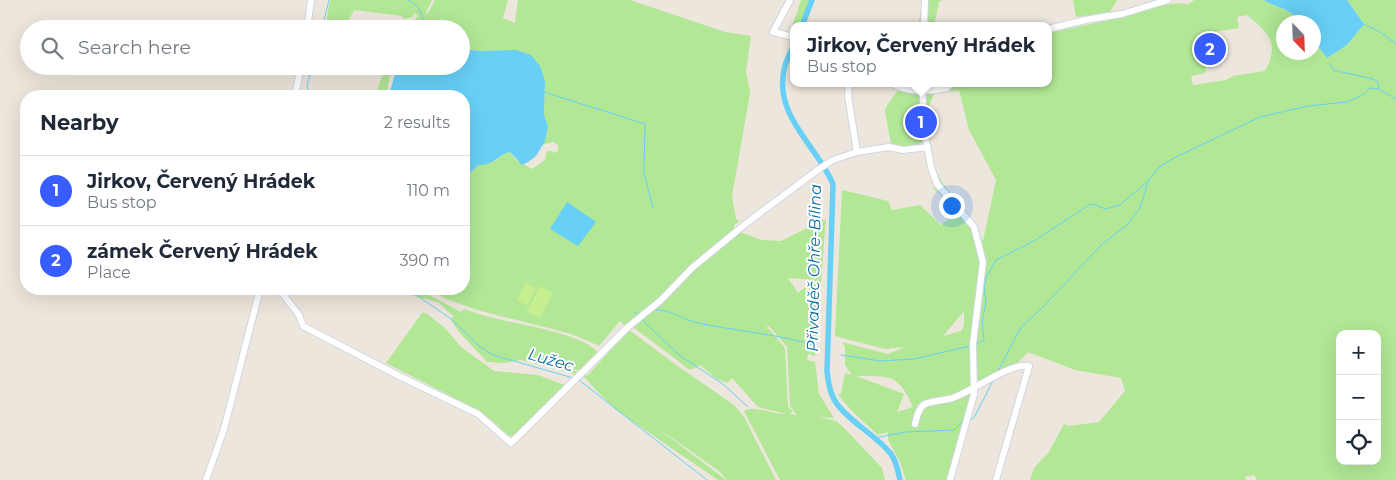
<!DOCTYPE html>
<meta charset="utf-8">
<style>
:root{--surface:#fff;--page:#f2f2f3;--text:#1f2937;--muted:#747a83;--line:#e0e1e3;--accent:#375cff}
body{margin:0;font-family:Montserrat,sans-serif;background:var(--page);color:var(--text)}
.controls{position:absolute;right:15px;bottom:15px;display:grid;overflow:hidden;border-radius:10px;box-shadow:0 5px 20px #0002}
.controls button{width:45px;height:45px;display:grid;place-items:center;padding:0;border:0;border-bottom:1px solid var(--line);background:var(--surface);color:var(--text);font:25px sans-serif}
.compass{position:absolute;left:1276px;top:15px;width:45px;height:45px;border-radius:50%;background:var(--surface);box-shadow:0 5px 20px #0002;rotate:157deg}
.you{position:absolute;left:951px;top:205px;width:18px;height:18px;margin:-12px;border:4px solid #fff;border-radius:50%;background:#1a73e8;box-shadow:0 0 0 8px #1a73e833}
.badge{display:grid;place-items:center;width:32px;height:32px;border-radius:50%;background:var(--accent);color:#fff;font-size:16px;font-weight:700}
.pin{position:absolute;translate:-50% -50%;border:2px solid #fff;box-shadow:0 1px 5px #0006}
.popup{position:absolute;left:790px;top:22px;width:262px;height:65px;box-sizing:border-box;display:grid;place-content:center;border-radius:10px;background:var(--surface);filter:drop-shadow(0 1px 4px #0005);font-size:16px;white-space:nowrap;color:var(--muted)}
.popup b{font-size:19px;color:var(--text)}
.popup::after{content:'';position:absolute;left:50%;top:100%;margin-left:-10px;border:10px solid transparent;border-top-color:var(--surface)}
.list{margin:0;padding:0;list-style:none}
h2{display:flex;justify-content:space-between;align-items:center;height:65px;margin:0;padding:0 20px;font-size:21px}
h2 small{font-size:16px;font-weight:400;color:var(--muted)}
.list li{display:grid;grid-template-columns:32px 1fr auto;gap:15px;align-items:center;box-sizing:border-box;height:70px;padding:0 20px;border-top:1px solid var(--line)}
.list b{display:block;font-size:19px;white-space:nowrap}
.list p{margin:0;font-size:16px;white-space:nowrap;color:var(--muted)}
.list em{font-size:16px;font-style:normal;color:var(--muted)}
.icon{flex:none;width:28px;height:28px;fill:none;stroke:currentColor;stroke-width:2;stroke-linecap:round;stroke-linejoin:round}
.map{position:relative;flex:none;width:1396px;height:480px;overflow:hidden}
.search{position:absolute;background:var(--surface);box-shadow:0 5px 20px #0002;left:20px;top:20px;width:450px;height:55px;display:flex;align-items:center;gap:12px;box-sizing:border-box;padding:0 18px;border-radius:28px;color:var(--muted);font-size:19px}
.panel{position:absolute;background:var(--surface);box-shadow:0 5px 20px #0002;left:20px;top:90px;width:450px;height:205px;border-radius:20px}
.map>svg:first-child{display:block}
.green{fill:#b1e795;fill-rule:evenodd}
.pitch{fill:#c6ef90}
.water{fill:#68d0f6}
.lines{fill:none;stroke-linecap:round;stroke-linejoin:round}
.stream{stroke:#68d0f6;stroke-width:1}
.canal{stroke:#68d0f6;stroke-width:5.5}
.minor-casing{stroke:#d1d5e4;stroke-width:8}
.minor{stroke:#fff;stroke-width:6}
.labels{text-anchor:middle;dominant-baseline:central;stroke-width:4;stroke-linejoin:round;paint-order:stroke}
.water-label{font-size:16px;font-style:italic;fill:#056da4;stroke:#fff}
</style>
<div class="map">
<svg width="1396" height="480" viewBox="0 0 1396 480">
<rect width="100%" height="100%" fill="#ede6dc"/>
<g class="green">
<path d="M330 0H432L426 12 428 13 435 0H508L503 18 515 23 518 0H630L725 32 751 36 746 71 750 93 732 196 736 219 740 221 734 225V230L762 240 781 241 826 219 815 356 808 354 807 360 815 362 819 394 834 418 818 417 836 421 845 429 882 468 885 480H780L744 411C754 405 775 415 787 414L758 407 732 378 727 383 717 379 700 365 690 370 633 327H626L620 321 599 346C588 341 578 336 567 333 519 319 470 313 426 289H464V180L478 165 495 161 503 154 510 152 516 160 532 169 545 160 547 151H551L554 153 558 151V145L553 142 542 145 548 126 544 115 545 81 483 51 461 49V29H406L418 16 415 13 412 17 403 19 402 16 354 10 344 29H325ZM788 278 815 280 798 293ZM769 326 787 347 790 406 797 415 789 414 793 412 788 407 785 348 770 330 766 328Z"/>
<polygon points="801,0 810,0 799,26 794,26 793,34 790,33"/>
<polygon points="923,0 943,0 939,2 934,26 918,26"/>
<polygon points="1073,0 1117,0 1110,12 1076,17"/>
<path d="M1194 0H1264C1280 10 1287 6 1300 22H1284V52H1314V41L1327 58 1347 45 1364 24 1347 0H1396V480H1256L1255 475 1245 477 1246 480H1030L1034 468 1049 452 1064 424 1069 426 1099 422 1125 391 1121 378 1075 370 1028 352 1011 370 975 391 953 480H906L900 462 888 440V432L878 435 853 412 838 395 841 393 845 373 852 375 845 365V347L842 342 888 354 905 347 885 349 835 336 842 190 888 201 892 210 920 205 941 225 958 212 934 189 923 139 921 143 903 148 891 144 885 111 886 107 898 90H901L916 94 907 83H1048L1049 33C1074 27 1100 23 1125 16 1144 11 1170 0 1189 4ZM1247 15C1269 33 1280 43 1265 71L1233 76 1226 80 1193 85 1191 76 1206 73 1200 34 1239 28 1237 17ZM959 90 969 130 996 180 983 241 934 170 926 113 934 94ZM964 311V325L961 331 943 336ZM1340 334H1377V461H1340ZM856 376C890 376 898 373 913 407L897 412 904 394Z"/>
<polygon points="386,66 392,66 386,96 375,96"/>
<path d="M399 289H418L461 312 464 309C474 312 484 316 494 318 517 324 584 334 597 352L596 357 583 372 587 376 629 330 679 367 734 405 744 417 776 480H727L719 471 655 426 726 480H718L616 410 595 389 579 371 567 366 581 374 577 378 572 373 521 360 505 363 487 362C476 348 458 335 451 319L454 316C446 312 443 303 434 301 419 296 415 299 399 289Z"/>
<polygon points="422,313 426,313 445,328 461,347 494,371 538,375 567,386 515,435 511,436 508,435 495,423 480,411 386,363"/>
</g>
<g class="pitch">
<polygon points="526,283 536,289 527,306 517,300"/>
<polygon points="540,286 553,293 540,318 527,311"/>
</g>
<g class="water">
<path d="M1264 0H1347L1364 24 1347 45 1327 58 1314 41V22H1300C1287 6 1280 10 1264 0Z"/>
<path d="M461 49 483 51 516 50 531 55 540 66 545 81 544 115 548 126 545 141 536 156 528 162 522 165 510 152C496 155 497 165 478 165L464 180V96H389L397 66H461Z"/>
<polygon points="567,202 596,222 578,246 550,229"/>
</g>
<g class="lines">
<g class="stream">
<path d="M408 0C421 7 423 15 425 29"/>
<polyline points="1363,24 1380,32 1396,44"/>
<polyline points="322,29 329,0"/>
<polyline points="1379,89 1396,99"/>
<polyline points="544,92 645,124 644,173 653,208"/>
<polyline points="309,96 307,86 312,66"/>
<polyline points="408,289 451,319 479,346 493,355 573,378"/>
<path d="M654 310C671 309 679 318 694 322 733 331 774 333 813 345"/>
<polyline points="634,312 638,315"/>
<polyline points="642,320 679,355 723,384 748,407"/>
<polyline points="976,344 984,340 982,322 986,302 984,288 986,278 996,260 1034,241 1089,205 1094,204 1105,209 1120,205 1148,181 1158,168 1172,159 1260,117 1308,106 1347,102 1361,96 1370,88 1379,89 1378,82 1373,79 1333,70 1330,64"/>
<polyline points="841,355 880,361 914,359 970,346"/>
<polyline points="998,371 1021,327 1043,307 1101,245 1127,225 1140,208 1148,182"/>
<polyline points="579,380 707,480"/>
<polyline points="969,419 972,419 975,416 994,379"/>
<polyline points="874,438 906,432 954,430 965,419"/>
</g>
<g class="canal">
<polyline points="802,26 812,0"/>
<path d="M794 45C790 53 785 62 784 70 774 116 817 146 833 184L827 371C828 382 830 395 837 404 851 423 877 436 891 454 897 462 898 472 900 480"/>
</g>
<g class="minor-casing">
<g id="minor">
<polyline points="790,0 773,32 794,37"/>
<polyline points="924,26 925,0"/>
<polyline points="307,29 311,0"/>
<polyline points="1048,29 1090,19 1122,14 1168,0"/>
<polyline points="849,83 848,96 857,152"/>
<path d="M890 83C910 93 926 92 947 88L951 83"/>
<polyline points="922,83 925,135 931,167 937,184 974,227 983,262 973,344 974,394 950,480"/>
<polyline points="295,96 301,66"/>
<polyline points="279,289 299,315 303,326 399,376 478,414 511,443 628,327 660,301 693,267 748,222 819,169 833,160 857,152 889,147 903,150 928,147"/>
<path d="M915 424C917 417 918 408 925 404 934 400 946 401 955 397 974 390 1012 362 1029 366L996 480"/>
<polyline points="206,480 224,429 260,289"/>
</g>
</g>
<use href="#minor" class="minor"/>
</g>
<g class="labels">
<g class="water-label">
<text transform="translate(814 268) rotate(-89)">Přivaděč Ohře-Bílina</text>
<text transform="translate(551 360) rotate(16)">Lužec</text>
</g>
</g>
</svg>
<div class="controls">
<button>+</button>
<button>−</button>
<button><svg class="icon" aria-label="locate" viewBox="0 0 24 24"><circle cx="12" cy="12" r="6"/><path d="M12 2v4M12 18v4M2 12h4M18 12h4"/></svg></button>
</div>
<svg class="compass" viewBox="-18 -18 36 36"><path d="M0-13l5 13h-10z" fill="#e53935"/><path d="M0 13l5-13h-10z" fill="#747a83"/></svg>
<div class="you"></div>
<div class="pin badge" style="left:921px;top:122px">1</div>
<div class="popup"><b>Jirkov, Červený Hrádek</b>Bus stop</div>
<div class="pin badge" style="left:1210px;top:49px">2</div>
<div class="search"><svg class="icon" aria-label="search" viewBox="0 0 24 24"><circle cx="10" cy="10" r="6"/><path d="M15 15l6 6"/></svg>Search here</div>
<section class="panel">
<h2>Nearby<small>2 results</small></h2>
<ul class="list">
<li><span class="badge">1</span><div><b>Jirkov, Červený Hrádek</b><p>Bus stop</p></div><em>110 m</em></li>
<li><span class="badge">2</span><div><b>zámek Červený Hrádek</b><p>Place</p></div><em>390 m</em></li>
</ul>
</section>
</div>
